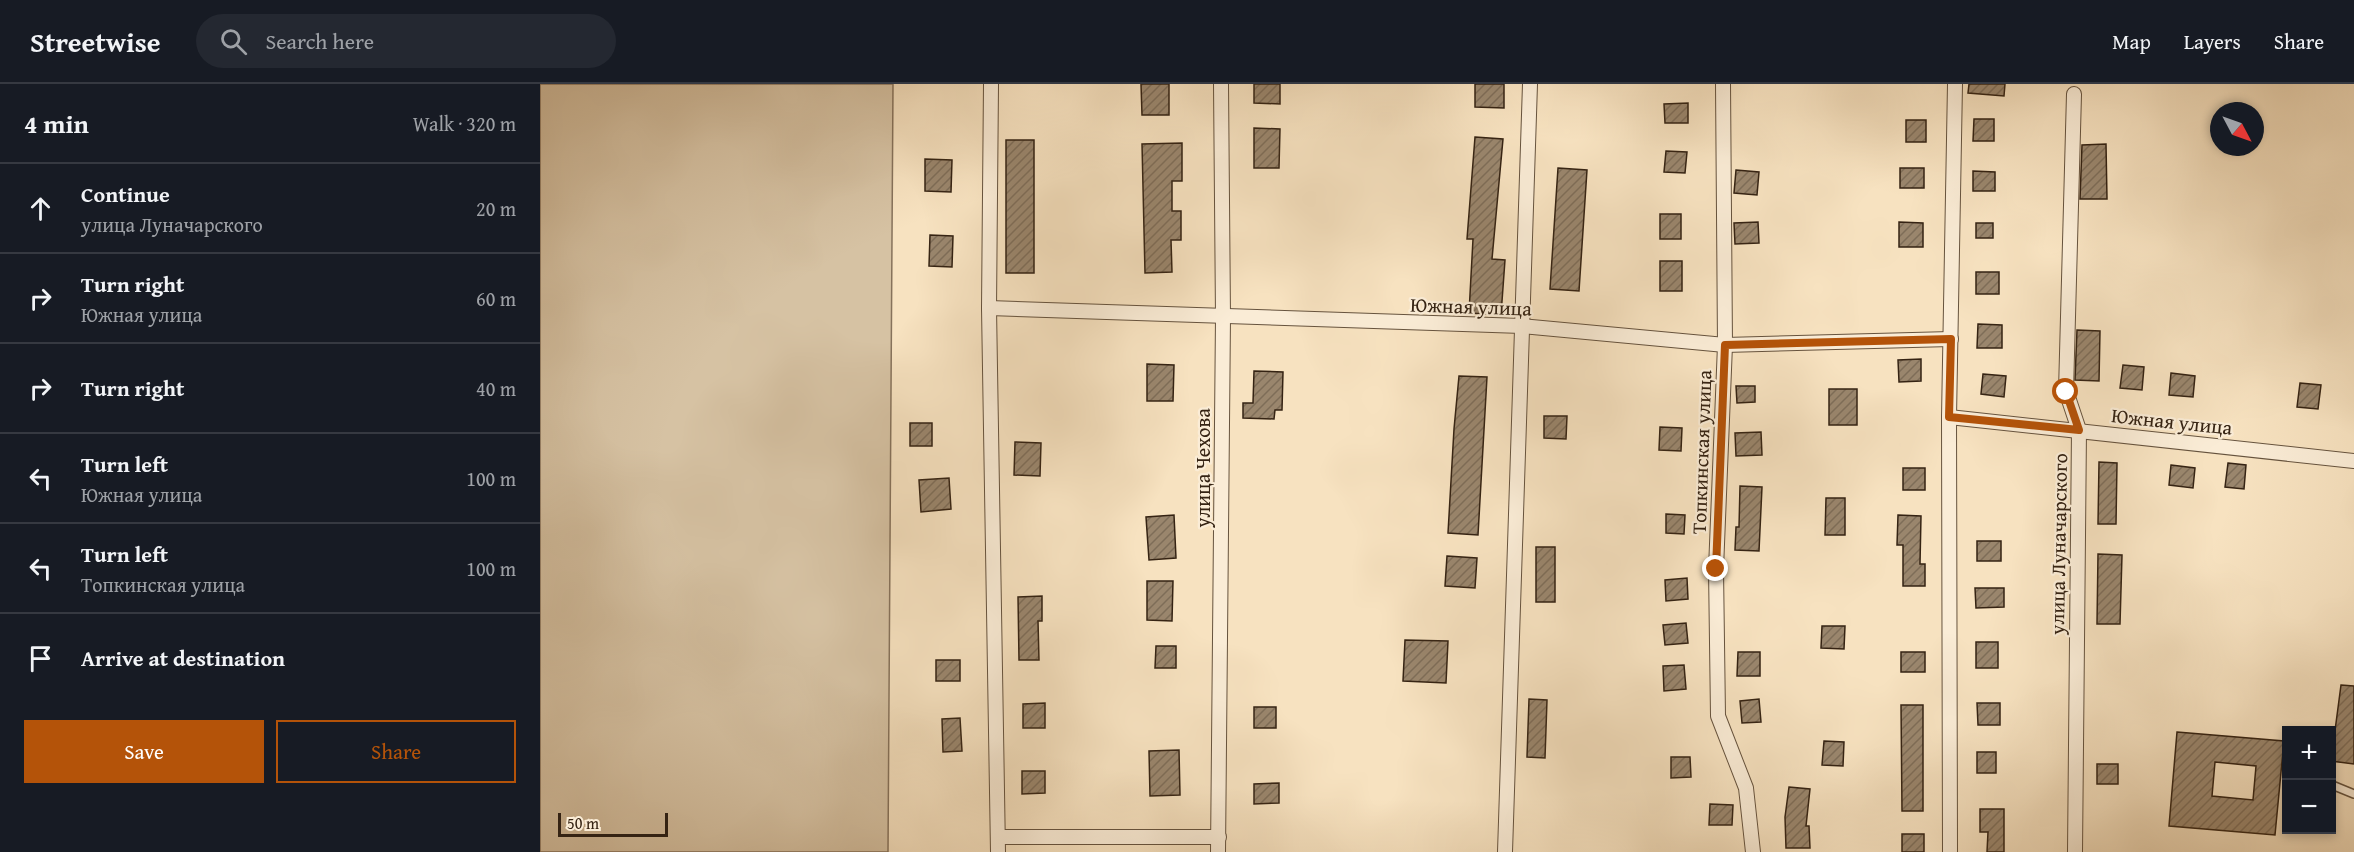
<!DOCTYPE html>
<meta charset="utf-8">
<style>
:root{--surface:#171b24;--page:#242831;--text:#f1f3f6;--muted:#9ea1a6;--line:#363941;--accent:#b45309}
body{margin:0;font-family:"Gentium Book Plus",serif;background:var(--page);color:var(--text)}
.controls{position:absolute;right:18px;bottom:18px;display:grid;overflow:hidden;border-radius:0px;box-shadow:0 3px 9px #0003}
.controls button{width:54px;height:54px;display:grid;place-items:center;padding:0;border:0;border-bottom:2px solid var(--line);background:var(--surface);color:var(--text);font:30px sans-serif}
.compass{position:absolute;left:1670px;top:18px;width:54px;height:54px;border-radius:50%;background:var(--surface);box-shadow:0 3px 9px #0003;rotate:131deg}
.scale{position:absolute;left:18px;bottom:15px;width:110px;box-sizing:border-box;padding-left:6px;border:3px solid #352313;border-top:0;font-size:16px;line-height:21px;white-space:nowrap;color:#352313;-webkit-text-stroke:4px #faecd6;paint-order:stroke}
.stop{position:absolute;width:18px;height:18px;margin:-14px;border:4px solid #b45309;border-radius:50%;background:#fff}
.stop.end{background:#b45309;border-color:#fff;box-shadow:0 2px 6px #0008}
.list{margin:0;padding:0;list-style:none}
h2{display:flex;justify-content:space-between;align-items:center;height:78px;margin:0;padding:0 24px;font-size:26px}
h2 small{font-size:20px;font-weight:400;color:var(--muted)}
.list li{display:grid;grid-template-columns:39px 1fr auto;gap:18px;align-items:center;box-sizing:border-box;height:90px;padding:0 24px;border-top:2px solid var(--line)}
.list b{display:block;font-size:22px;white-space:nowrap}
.list p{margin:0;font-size:20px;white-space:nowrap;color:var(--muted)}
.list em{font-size:20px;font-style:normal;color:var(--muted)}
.actions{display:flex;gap:12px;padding:18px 24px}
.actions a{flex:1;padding:14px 0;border:2px solid var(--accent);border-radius:0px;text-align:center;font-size:21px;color:var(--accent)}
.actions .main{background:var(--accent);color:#fff}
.icon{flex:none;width:33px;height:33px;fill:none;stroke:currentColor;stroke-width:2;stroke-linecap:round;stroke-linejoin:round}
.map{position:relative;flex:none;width:1814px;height:768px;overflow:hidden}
header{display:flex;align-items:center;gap:36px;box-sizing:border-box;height:84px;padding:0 30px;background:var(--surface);border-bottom:2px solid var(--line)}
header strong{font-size:28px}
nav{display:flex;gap:33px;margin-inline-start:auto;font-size:21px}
.search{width:420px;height:54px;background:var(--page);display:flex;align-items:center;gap:15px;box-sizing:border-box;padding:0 21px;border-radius:33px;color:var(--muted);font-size:22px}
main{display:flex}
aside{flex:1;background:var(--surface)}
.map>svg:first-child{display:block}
.garden{fill:#d6c2a3;stroke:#86725b;stroke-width:1.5}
.building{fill:url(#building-hatch);stroke:#352313;stroke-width:1.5;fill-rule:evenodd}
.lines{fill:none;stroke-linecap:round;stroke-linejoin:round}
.service-casing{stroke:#66533e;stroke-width:10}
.minor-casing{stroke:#66533e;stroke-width:16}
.service{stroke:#faecd6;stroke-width:7}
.minor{stroke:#faecd6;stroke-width:14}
.route{stroke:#b45309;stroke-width:8}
.labels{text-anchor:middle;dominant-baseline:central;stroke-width:4.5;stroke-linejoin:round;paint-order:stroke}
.street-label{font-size:20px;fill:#352313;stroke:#faecd6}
</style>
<header>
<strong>Streetwise</strong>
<div class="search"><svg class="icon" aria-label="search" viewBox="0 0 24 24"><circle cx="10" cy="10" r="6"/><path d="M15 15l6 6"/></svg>Search here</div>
<nav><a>Map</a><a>Layers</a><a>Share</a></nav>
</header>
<main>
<aside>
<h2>4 min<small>Walk · 320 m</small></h2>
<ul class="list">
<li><svg class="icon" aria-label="ahead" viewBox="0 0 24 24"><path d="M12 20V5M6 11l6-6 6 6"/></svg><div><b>Continue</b><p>улица Луначарского</p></div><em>20 m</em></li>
<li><svg class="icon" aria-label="right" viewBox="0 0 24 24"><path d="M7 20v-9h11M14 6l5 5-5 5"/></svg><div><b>Turn right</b><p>Южная улица</p></div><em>60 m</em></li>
<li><svg class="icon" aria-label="right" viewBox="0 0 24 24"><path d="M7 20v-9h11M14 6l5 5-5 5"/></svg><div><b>Turn right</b></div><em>40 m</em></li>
<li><svg class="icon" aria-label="left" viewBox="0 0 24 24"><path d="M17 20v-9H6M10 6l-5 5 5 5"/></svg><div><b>Turn left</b><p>Южная улица</p></div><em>100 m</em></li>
<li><svg class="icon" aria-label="left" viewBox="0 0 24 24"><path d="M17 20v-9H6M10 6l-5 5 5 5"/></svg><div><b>Turn left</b><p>Топкинская улица</p></div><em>100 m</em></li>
<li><svg class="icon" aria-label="arrive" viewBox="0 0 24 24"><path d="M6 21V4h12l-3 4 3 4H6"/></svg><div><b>Arrive at destination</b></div></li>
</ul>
<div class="actions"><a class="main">Save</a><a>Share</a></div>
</aside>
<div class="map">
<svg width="1814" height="768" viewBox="0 0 1814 768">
<defs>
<pattern id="building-hatch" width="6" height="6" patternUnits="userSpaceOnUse" patternTransform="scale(1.5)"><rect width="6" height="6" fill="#9a866d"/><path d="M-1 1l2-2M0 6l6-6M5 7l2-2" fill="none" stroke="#7e6d58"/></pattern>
</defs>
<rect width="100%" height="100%" fill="#f7e2c0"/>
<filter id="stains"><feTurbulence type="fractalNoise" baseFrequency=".00333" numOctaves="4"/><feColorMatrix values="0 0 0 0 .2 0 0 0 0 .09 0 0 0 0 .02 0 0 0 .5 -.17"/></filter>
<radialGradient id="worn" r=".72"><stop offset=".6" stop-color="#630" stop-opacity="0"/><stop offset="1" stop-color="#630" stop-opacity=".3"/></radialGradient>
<polygon class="garden" points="0,0 353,0 348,768 0,768"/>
<g class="building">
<polygon points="601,0 629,0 629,31 602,31"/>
<polygon points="714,0 740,0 740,20 714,19"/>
<polygon points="935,0 964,0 964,24 935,23"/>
<polygon points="1429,0 1465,0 1464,12 1428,9"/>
<polygon points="1148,19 1148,39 1125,39 1124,20"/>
<polygon points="1434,35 1454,35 1454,57 1433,57"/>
<rect x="1366" y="36" width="20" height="22"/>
<polygon points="714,44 740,45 739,84 714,84"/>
<polygon points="935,53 963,55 952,175 965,176 961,231 929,229 933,155 927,155"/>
<rect x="466" y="56" width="28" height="133"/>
<polygon points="642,59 642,97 632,97 632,127 641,127 641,156 631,156 632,188 605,189 602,60"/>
<polygon points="1566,60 1567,115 1540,115 1542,61"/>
<polygon points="1126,67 1147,68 1145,89 1124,88"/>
<polygon points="385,75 412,76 411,108 385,107"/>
<polygon points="1018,84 1047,86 1039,207 1010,205"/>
<rect x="1360" y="84" width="24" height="20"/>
<polygon points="1196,86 1219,88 1217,111 1194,109"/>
<polygon points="1433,87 1455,88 1455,107 1433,107"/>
<rect x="1120" y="130" width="21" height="25"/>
<polygon points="1218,138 1219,159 1195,160 1194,139"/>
<polygon points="1359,138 1383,139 1383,163 1359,163"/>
<rect x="1436" y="139" width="17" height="15"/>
<polygon points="390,151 413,152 412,183 389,182"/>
<rect x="1120" y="177" width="22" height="30"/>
<rect x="1436" y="188" width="23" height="22"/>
<polygon points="1438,240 1462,241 1462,264 1437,264"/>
<polygon points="1537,246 1560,247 1559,297 1535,296"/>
<polygon points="1381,275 1381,297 1359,298 1358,276"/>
<polygon points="607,280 634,281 633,317 607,317"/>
<polygon points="1583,281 1604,283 1602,306 1580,304"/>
<polygon points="714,287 743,288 742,326 735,326 734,335 703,334 703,319 713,319"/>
<polygon points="1631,289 1655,292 1653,313 1629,311"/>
<polygon points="1443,290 1466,292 1464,313 1441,310"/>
<polygon points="919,292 947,293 938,451 908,449 914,345"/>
<polygon points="1760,299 1781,301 1778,325 1757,323"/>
<polygon points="1196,302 1215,302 1215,318 1197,319"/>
<rect x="1289" y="305" width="28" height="36"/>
<polygon points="1004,332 1027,332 1026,355 1004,354"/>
<rect x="370" y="339" width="22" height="23"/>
<polygon points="1120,343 1142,344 1141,367 1119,366"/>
<polygon points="1221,348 1222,371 1196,372 1195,349"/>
<polygon points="475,358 501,359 500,392 474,391"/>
<polygon points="1559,378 1577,379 1576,440 1558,440"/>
<polygon points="1688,379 1706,381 1704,405 1685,403"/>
<polygon points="1631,381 1655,384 1653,404 1629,401"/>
<rect x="1363" y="384" width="22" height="22"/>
<polygon points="409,394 411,425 381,428 379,396"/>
<polygon points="1200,402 1222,403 1219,467 1195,466 1196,443 1199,443"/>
<polygon points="1286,414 1305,414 1305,451 1285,451"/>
<polygon points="1126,430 1145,431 1144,450 1126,449"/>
<polygon points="634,431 636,474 609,476 606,433"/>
<polygon points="1358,431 1381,432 1380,480 1385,480 1385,502 1363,502 1363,461 1357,461"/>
<rect x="1437" y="457" width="24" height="20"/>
<rect x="996" y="463" width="19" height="55"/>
<polygon points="1558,470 1582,471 1580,540 1557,540"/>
<polygon points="907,472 937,474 935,504 905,502"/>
<polygon points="1147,494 1148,515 1126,517 1125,496"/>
<polygon points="607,497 633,497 632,537 607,536"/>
<polygon points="1435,504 1464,504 1464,523 1436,524"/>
<polygon points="502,512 502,537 498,537 499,576 479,576 478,513"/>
<polygon points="1146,539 1148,559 1125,561 1123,541"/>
<polygon points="1282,542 1305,542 1304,565 1281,564"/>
<polygon points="865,556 908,557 906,599 863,597"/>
<rect x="1436" y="558" width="22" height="26"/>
<polygon points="616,562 636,562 636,584 615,584"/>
<polygon points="1198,568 1220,568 1220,592 1197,592"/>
<rect x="1361" y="568" width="24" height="20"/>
<rect x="396" y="576" width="24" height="21"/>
<polygon points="1144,581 1146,605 1124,607 1123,582"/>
<polygon points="1801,601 1814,602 1814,680 1791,677"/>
<polygon points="989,615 1007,616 1005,674 987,673"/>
<polygon points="1219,615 1221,638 1202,639 1200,617"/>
<polygon points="505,619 505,644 483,644 483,620"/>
<polygon points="1437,619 1460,619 1460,641 1438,641"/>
<polygon points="1361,621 1383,621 1383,727 1362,727"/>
<rect x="714" y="623" width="22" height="21"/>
<polygon points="420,634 422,667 403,668 402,635"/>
<path d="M1637 648 1744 657 1735 751 1629 742ZM1675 678 1716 682 1713 716 1672 712Z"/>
<polygon points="1284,657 1304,658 1303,682 1282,681"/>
<polygon points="639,666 640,711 610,712 609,667"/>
<rect x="1437" y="668" width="19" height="21"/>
<polygon points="1131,673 1150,673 1151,693 1131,694"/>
<rect x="1557" y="680" width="21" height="20"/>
<polygon points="482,687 505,687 505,709 482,710"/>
<polygon points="739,699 739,719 714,720 714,700"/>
<polygon points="1249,703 1270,705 1266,742 1269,742 1270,764 1246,764 1245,733"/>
<polygon points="1170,720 1193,721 1192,741 1169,741"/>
<polygon points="1440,725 1464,725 1464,768 1447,768 1448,748 1440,748"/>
<rect x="1362" y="750" width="22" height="18"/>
</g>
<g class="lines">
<g class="service-casing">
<polyline id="service" points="1792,701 1814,710"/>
</g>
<g class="minor-casing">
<g id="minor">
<polyline points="451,0 449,224 458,768"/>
<polyline points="1183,0 1185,261 1176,485 1178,632 1206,704 1213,768"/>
<polyline points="1534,10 1526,307 1539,346 1535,768"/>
<polyline points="449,224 982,242 1185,261 1411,255"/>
<polyline points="1409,333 1814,377"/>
<polyline points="458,753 679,753"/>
<polyline points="678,768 683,233 681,0"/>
<polyline points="965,768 990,0"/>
<polyline points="1410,768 1409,333 1415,0"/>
</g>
</g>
<use href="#service" class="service"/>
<use href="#minor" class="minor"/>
</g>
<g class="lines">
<polyline class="route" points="1176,485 1185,261 1411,255 1409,333 1539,346 1526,308"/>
</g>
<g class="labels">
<g class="street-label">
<text transform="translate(931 222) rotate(2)">Южная улица</text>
<text transform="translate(1632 337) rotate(6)">Южная улица</text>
<text transform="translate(1161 368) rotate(-88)">Топкинская улица</text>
<text transform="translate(662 384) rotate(-90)">улица Чехова</text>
<text transform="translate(1518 460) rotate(-89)">улица Луначарского</text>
</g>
</g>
<rect width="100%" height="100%" filter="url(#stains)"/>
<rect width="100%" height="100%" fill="url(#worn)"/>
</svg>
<div class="controls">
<button>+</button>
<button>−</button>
</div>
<svg class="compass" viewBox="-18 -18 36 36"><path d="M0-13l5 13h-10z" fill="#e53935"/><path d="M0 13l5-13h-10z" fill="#9ea1a6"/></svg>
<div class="scale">50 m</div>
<div class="stop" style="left:1526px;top:308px"></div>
<div class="stop end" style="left:1176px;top:485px"></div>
</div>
</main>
